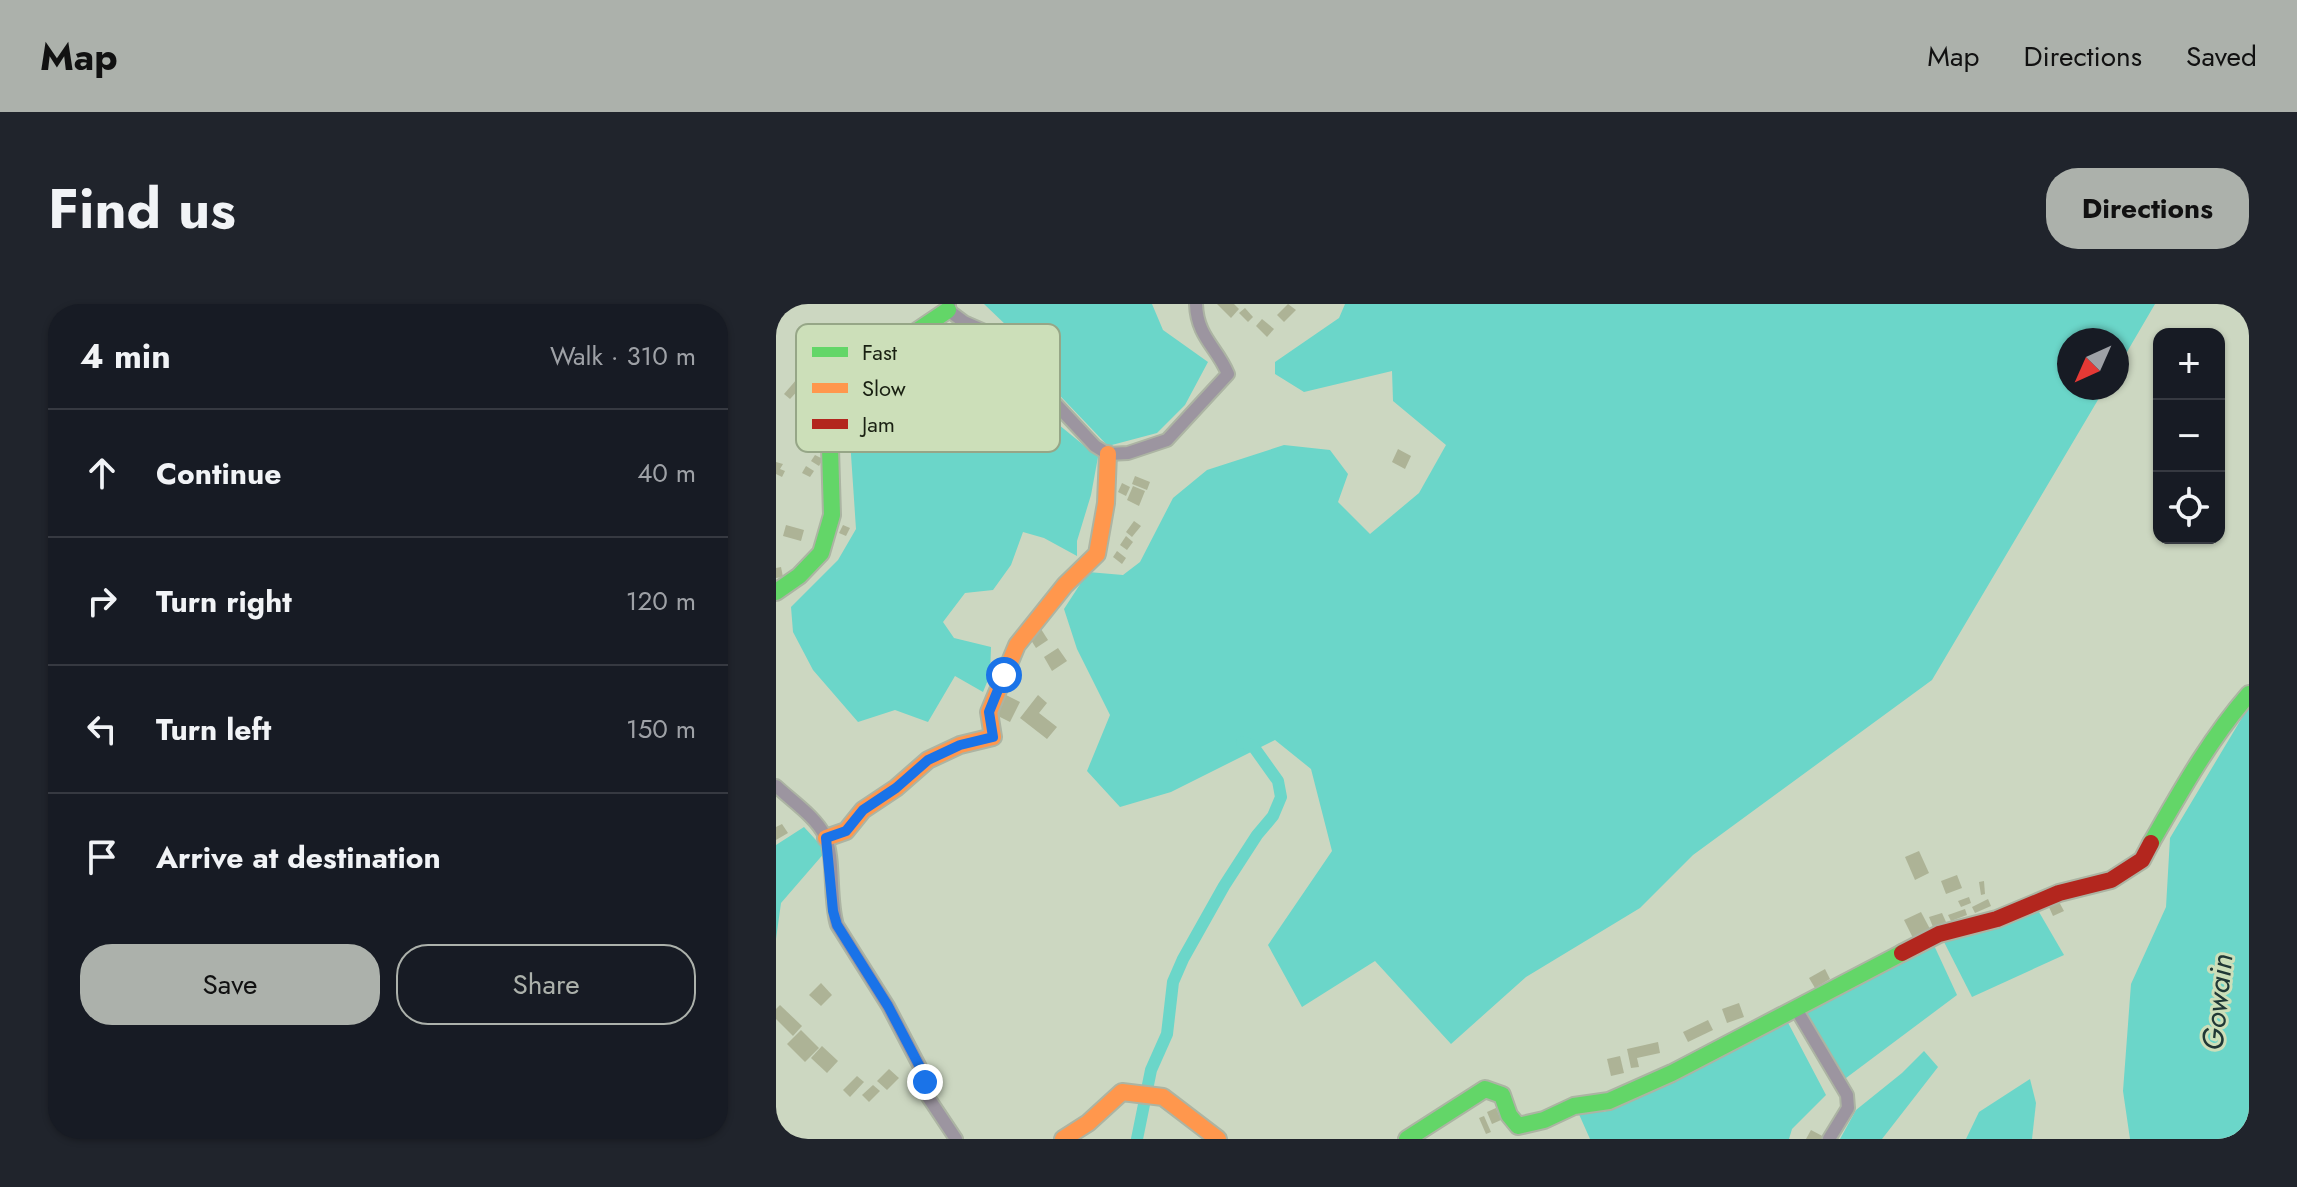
<!DOCTYPE html>
<meta charset="utf-8">
<style>
:root{--surface:#171b24;--page:#20242c;--text:#f1f3f6;--muted:#9ea1a6;--line:#363941;--accent:#acb1ab}
body{margin:0;font-family:Jost,sans-serif;background:var(--page);color:var(--text)}
.controls{position:absolute;right:24px;top:24px;display:grid;overflow:hidden;border-radius:16px;box-shadow:0 2px 6px #0004}
.controls button{width:72px;height:72px;display:grid;place-items:center;padding:0;border:0;border-bottom:2px solid var(--line);background:var(--surface);color:var(--text);font:40px sans-serif}
.compass{position:absolute;left:1281px;top:24px;width:72px;height:72px;border-radius:50%;background:var(--surface);box-shadow:0 2px 6px #0004;rotate:225deg}
.stop{position:absolute;width:24px;height:24px;margin:-18px;border:6px solid #1a73e8;border-radius:50%;background:#fff}
.stop.end{background:#1a73e8;border-color:#fff;box-shadow:0 2px 8px #0008}
.list{margin:0;padding:0;list-style:none}
h2{display:flex;justify-content:space-between;align-items:center;height:104px;margin:0;padding:0 32px;font-size:34px}
h2 small{font-size:26px;font-weight:400;color:var(--muted)}
.list li{display:grid;grid-template-columns:52px 1fr auto;gap:24px;align-items:center;box-sizing:border-box;height:128px;padding:0 32px;border-top:2px solid var(--line)}
.list b{display:block;font-size:30px;white-space:nowrap}
.list em{font-size:26px;font-style:normal;color:var(--muted)}
.actions{display:flex;gap:16px;padding:24px 32px}
.actions a{flex:1;padding:18px 0;border:2px solid var(--accent);border-radius:32px;text-align:center;font-size:28px;color:var(--accent)}
.actions .main{background:var(--accent);color:#111}
.icon{flex:none;width:44px;height:44px;fill:none;stroke:currentColor;stroke-width:2;stroke-linecap:round;stroke-linejoin:round}
.map{position:relative;flex:none;width:1473px;height:835px;overflow:hidden;border-radius:32px}
header{display:flex;align-items:center;gap:48px;box-sizing:border-box;height:112px;padding:0 40px;background:var(--accent);color:#111}
header strong{font-size:38px}
nav{display:flex;gap:44px;margin-inline-start:auto;font-size:28px}
.intro{display:flex;align-items:center;justify-content:space-between;box-sizing:border-box;height:192px;padding:0 48px}
h1{margin:0;font-size:56px}
.button{padding:20px 36px;border-radius:32px;background:var(--accent);color:#111;font-size:28px;font-weight:700}
main{display:flex;gap:48px;padding:0 48px}
aside{flex:1;background:var(--surface);border-radius:32px;box-shadow:0 2px 6px #0004}
.map>svg:first-child{display:block}
.water{fill:#6bd6c9}
.lines{fill:none;stroke-linecap:round;stroke-linejoin:round}
.canal{stroke:#6bd6c9;stroke-width:12}
.building{fill:#adb396}
.street-casing{stroke:#acb4a3;stroke-width:16}
.fast-casing{stroke:#acb4a3;stroke-width:20}
.slow-casing{stroke:#acb4a3;stroke-width:20}
.jam-casing{stroke:#acb4a3;stroke-width:20}
.street{stroke:#9c95a0;stroke-width:12}
.fast{stroke:#63d668;stroke-width:16}
.slow{stroke:#ff974d;stroke-width:16}
.jam{stroke:#b3261e;stroke-width:16}
.route{stroke:#1a73e8;stroke-width:10}
.labels{text-anchor:middle;dominant-baseline:central;stroke-width:6;stroke-linejoin:round;paint-order:stroke}
.water-label{font-size:30px;font-style:italic;fill:#203836;stroke:#ccdfb9}
.key{fill:#ccdfb9;stroke:#96a687;stroke-width:2}
.key-label{font-size:22px;fill:#192012}
</style>
<header>
<strong>Map</strong>
<nav><a>Map</a><a>Directions</a><a>Saved</a></nav>
</header>
<div class="intro"><h1>Find us</h1><a class="button">Directions</a></div>
<main>
<aside>
<h2>4 min<small>Walk · 310 m</small></h2>
<ul class="list">
<li><svg class="icon" aria-label="ahead" viewBox="0 0 24 24"><path d="M12 20V5M6 11l6-6 6 6"/></svg><div><b>Continue</b></div><em>40 m</em></li>
<li><svg class="icon" aria-label="right" viewBox="0 0 24 24"><path d="M7 20v-9h11M14 6l5 5-5 5"/></svg><div><b>Turn right</b></div><em>120 m</em></li>
<li><svg class="icon" aria-label="left" viewBox="0 0 24 24"><path d="M17 20v-9H6M10 6l-5 5 5 5"/></svg><div><b>Turn left</b></div><em>150 m</em></li>
<li><svg class="icon" aria-label="arrive" viewBox="0 0 24 24"><path d="M6 21V4h12l-3 4 3 4H6"/></svg><div><b>Arrive at destination</b></div></li>
</ul>
<div class="actions"><a class="main">Save</a><a>Share</a></div>
</aside>
<div class="map">
<svg width="1473" height="835" viewBox="0 0 1473 835">
<rect width="100%" height="100%" fill="#ccd7c1"/>
<g class="water">
<polygon points="208,0 376,0 387,26 432,58 409,101 381,129 332,142 270,77 231,22"/>
<polygon points="569,0 1379,0 1341,65 1341,36 1293,36 1293,84 1329,84 1156,376 917,551 864,604 750,673 675,740 599,657 526,703 492,641 556,547 535,465 499,436 395,488 344,503 311,467 334,411 301,345 288,305 312,268 347,271 364,258 397,194 431,166 508,141 554,146 572,170 562,198 594,230 643,189 670,141 617,97 616,67 528,88 499,70 499,58 563,14"/>
<polygon points="157,42 238,93 260,102 322,153 315,191 301,237 301,252 268,234 247,228 235,261 217,286 189,289 167,318 178,334 215,343 214,371 207,388 179,372 152,418 119,406 82,418 37,366 17,328 15,303 62,256 80,225 73,121 99,67"/>
<polygon points="1473,402 1473,835 1354,835 1347,787 1355,680 1390,603 1394,534"/>
<polygon points="28,523 50,547 5,599 0,635 0,541"/>
<polygon points="1263,608 1288,651 1196,693 1167,636"/>
<polygon points="1156,637 1181,691 1066,777 1024,707"/>
<polygon points="1009,713 1050,791 1016,825 1013,835 814,835 802,808 828,808 914,768"/>
<polygon points="1148,747 1162,763 1106,835 1064,835 1080,806 1126,769"/>
<polygon points="1254,775 1260,799 1256,835 1190,835 1203,808"/>
</g>
<g class="lines">
<polyline class="canal" points="361,835 375,766 391,730 397,678 407,655 448,582 481,531 497,512 505,493 502,477 477,442 466,438"/>
</g>
<g class="building">
<polygon points="441,0 458,0 463,5 455,14"/>
<polygon points="512,0 520,6 508,18 501,11"/>
<polygon points="469,4 477,13 472,18 463,9"/>
<polygon points="486,15 498,25 491,33 480,22"/>
<polygon points="23,65 31,72 27,77 19,71"/>
<polygon points="21,75 27,81 14,95 8,90"/>
<polygon points="622,145 635,152 629,165 616,158"/>
<polygon points="39,151 47,155 43,162 35,157"/>
<polygon points="0,158 7,160 4,165 9,167 6,173 0,170"/>
<polygon points="30,162 38,167 34,173 26,169"/>
<polygon points="359,172 374,178 371,186 356,180"/>
<polygon points="346,179 354,183 350,192 342,188"/>
<polygon points="357,182 369,187 363,202 351,196"/>
<polygon points="358,217 365,222 356,233 350,228"/>
<polygon points="10,221 28,226 25,237 7,232"/>
<polygon points="67,221 74,224 70,232 63,229"/>
<polygon points="350,232 357,238 351,246 344,241"/>
<polygon points="341,247 350,254 346,260 337,253"/>
<polygon points="5,263 7,273 0,274 0,264"/>
<polygon points="265,325 272,336 260,344 253,333"/>
<polygon points="282,344 291,357 276,367 268,353"/>
<polygon points="230,391 244,398 234,418 220,411"/>
<polygon points="262,391 271,399 263,409 281,423 271,435 244,414"/>
<polygon points="6,520 12,529 0,536 0,523"/>
<polygon points="1143,547 1153,569 1139,576 1129,553"/>
<polygon points="1181,571 1186,584 1170,590 1165,577"/>
<polygon points="1208,577 1209,590 1205,591 1203,578"/>
<polygon points="1193,593 1195,599 1185,603 1182,597"/>
<polygon points="1212,595 1215,602 1199,609 1196,603"/>
<polygon points="1282,596 1288,607 1277,612 1272,601"/>
<polygon points="1189,605 1191,611 1175,617 1172,611"/>
<polygon points="1145,608 1154,625 1137,634 1128,616"/>
<polygon points="1166,609 1170,618 1157,623 1153,613"/>
<polygon points="1049,665 1054,675 1039,684 1033,674"/>
<polygon points="45,679 56,691 45,702 33,691"/>
<polygon points="963,699 968,713 951,719 946,705"/>
<polygon points="4,701 26,722 17,732 0,715 0,705"/>
<polygon points="932,716 937,726 912,738 907,728"/>
<polygon points="25,726 43,744 29,758 11,740"/>
<polygon points="882,738 884,749 861,754 863,763 855,764 851,745"/>
<polygon points="46,742 62,757 51,769 35,754"/>
<polygon points="844,752 848,769 835,772 831,755"/>
<polygon points="113,765 123,774 111,786 101,777"/>
<polygon points="81,772 88,778 74,793 67,786"/>
<polygon points="97,781 104,787 93,798 86,791"/>
<polygon points="720,804 725,816 716,820 711,808"/>
<polygon points="708,812 715,828 710,830 703,814"/>
<polygon points="1035,826 1052,835 1030,835"/>
</g>
<g class="lines">
<g class="street-casing">
<g id="street">
<path d="M173 0 172 6 188 18 227 35 277 97 319 142 332 150 352 149 391 136 452 70C441 43 421 33 420 0"/>
<path d="M0 482C16 497 40 513 49 532 59 554 53 595 61 621L112 702 144 763 150 790 180 835"/>
<polyline points="1020,705 1071,791 1072,804 1053,835"/>
</g>
</g>
<g class="fast-casing">
<g id="fast">
<polyline points="0,288 23,272 45,249 56,211 54,144 74,95 92,61 107,40 138,29 172,6"/>
<path d="M1375 539C1405 487 1433 436 1473 390"/>
<polyline points="631,835 709,785 726,791 733,811 742,822 768,816 798,802 833,797 896,769 1126,649"/>
</g>
</g>
<g class="slow-casing">
<g id="slow">
<polyline points="50,534 70,527 87,506 120,484 152,456 184,441 217,433 213,408 241,341 289,281 321,250 330,199 332,150"/>
<polyline points="287,835 312,819 346,788 387,793 442,835"/>
</g>
</g>
<g class="jam-casing">
<polyline id="jam" points="1126,649 1163,630 1221,615 1283,589 1335,576 1366,556 1375,539"/>
</g>
<use href="#street" class="street"/>
<use href="#fast" class="fast"/>
<use href="#slow" class="slow"/>
<use href="#jam" class="jam"/>
</g>
<g class="lines">
<polyline class="route" points="149,778 144,763 112,702 61,621 57,607 50,534 70,527 87,506 120,484 152,456 184,441 217,433 213,408 228,371"/>
</g>
<g class="labels">
<g class="water-label">
<text transform="translate(1441 698) rotate(-84)">Gowain</text>
</g>
</g>
<rect x="20" y="20" width="264" height="128" rx="12" class="key"/>
<rect x="36" y="43" width="36" height="10" fill="#63d668"/>
<rect x="36" y="79" width="36" height="10" fill="#ff974d"/>
<rect x="36" y="115" width="36" height="10" fill="#b3261e"/>
<g class="key-label">
<text x="86" y="56">Fast</text>
<text x="86" y="92">Slow</text>
<text x="86" y="128">Jam</text>
</g>
</svg>
<div class="controls">
<button>+</button>
<button>−</button>
<button><svg class="icon" aria-label="locate" viewBox="0 0 24 24"><circle cx="12" cy="12" r="6"/><path d="M12 2v4M12 18v4M2 12h4M18 12h4"/></svg></button>
</div>
<svg class="compass" viewBox="-18 -18 36 36"><path d="M0-13l5 13h-10z" fill="#e53935"/><path d="M0 13l5-13h-10z" fill="#9ea1a6"/></svg>
<div class="stop" style="left:228px;top:371px"></div>
<div class="stop end" style="left:149px;top:778px"></div>
</div>
</main>
